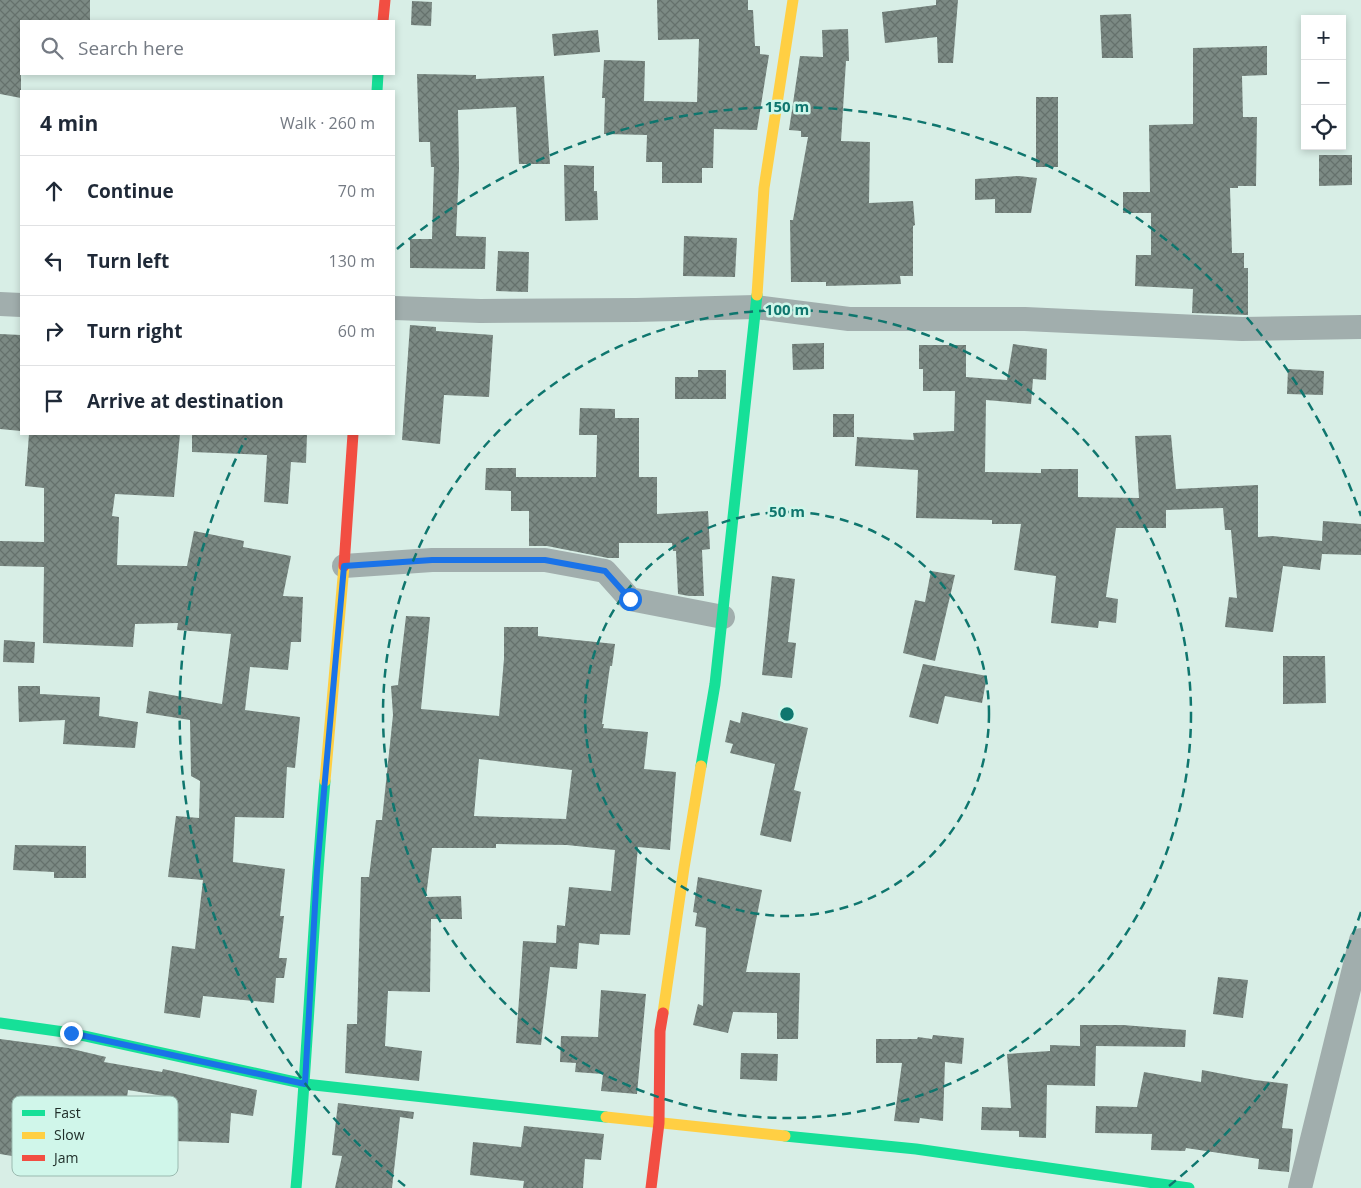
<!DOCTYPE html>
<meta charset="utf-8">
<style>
:root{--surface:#fff;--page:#f2f2f3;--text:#1f2937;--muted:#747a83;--line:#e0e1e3}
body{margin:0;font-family:"Open Sans",sans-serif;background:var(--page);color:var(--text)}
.controls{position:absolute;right:15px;top:15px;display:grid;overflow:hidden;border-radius:0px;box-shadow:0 2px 8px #0003}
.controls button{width:45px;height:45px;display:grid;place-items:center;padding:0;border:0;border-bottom:1px solid var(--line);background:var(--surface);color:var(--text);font:25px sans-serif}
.stop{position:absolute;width:15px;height:15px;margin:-11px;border:4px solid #1a73e8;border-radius:50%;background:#fff}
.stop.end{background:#1a73e8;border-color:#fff;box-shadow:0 1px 5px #0008}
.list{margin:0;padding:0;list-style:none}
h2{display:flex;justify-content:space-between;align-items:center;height:65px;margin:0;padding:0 20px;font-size:21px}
h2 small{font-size:16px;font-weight:400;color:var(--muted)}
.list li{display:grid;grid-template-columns:32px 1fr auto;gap:15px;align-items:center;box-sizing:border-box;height:70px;padding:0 20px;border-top:1px solid var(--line)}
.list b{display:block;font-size:19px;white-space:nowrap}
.list em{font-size:16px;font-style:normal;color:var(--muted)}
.icon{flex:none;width:28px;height:28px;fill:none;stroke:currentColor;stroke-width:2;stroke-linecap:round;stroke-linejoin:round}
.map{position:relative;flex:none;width:1361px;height:1188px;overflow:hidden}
.search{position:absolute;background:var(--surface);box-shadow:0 2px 8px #0003;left:20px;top:20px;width:375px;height:55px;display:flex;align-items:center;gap:12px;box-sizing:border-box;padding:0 18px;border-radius:0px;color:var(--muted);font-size:19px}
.panel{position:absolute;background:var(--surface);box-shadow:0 2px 8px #0003;left:20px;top:90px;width:375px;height:345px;border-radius:0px}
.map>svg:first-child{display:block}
.building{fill:url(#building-cross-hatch);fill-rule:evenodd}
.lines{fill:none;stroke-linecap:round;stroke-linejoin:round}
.street{stroke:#a1aead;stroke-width:24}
.fast{stroke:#16e098;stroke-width:11}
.slow{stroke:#ffcf43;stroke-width:11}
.jam{stroke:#f24e42;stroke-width:11}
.route{stroke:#1a73e8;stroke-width:6}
.ring{fill:none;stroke:#0f766e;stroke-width:2.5;stroke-dasharray:9 6}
.key{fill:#d0f6ea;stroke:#9bbab0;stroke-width:1}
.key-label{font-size:14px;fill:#202f2a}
.centre{fill:#0f766e;stroke:#d0f6ea;stroke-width:2.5}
.ring-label{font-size:15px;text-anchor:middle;font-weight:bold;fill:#0f766e;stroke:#d0f6ea;stroke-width:5;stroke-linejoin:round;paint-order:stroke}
</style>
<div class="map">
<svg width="1361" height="1188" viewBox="0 0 1361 1188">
<defs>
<pattern id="building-cross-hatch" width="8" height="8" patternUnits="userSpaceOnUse" patternTransform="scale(1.25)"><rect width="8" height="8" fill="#7c8a84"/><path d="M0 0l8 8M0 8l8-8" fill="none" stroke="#65716c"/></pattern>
</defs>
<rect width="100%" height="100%" fill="#d8eee6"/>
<g class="building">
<polygon points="0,0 90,0 90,21 21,21 21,98 0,94"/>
<polygon points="657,0 748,0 748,10 753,10 755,46 760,46 760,54 769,55 757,130 714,129 713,168 702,168 702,183 662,183 662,162 646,162 647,135 604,134 605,98 602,98 604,60 645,61 644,101 697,102 699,39 658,40"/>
<polygon points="936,0 958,0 953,63 938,63 937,37 885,43 882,12 936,5"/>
<polygon points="412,1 432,2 431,26 411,25"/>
<polygon points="1131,14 1133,58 1102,58 1100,15"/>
<polygon points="848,29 849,61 846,61 841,141 870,142 869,203 913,201 915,225 913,226 913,276 900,276 901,284 826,286 826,282 791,282 790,220 793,220 808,137 801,137 801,131 789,130 800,56 823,57 822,30"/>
<polygon points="598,30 600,52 554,56 552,34"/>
<polygon points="1267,46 1267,75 1242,76 1243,117 1257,117 1256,186 1238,186 1238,188 1230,188 1232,253 1244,253 1244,268 1248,268 1248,315 1192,313 1193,289 1135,286 1136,255 1151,255 1151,213 1123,213 1123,192 1150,192 1149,125 1193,124 1193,48"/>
<polygon points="417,74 476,75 476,79 544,76 550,164 519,164 516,107 458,110 459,168 456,236 486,237 485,269 410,268 410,239 432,239 434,167 431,167 430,142 419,142"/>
<rect x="1036" y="97" width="22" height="70"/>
<polygon points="1319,155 1352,155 1352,185 1319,186"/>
<polygon points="564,165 594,166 594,191 597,191 598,220 565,221"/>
<polygon points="1019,176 1037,178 1031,213 995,213 995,199 975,200 975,179"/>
<polygon points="684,236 737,238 735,277 683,276"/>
<polygon points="498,251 529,252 528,292 496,291"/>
<polygon points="410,325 436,327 436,331 493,335 489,397 444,395 440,444 402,440"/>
<polygon points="0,334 21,335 21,431 0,429"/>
<polygon points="824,343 824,369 793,370 792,344"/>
<polygon points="1013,344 1047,349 1046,380 1033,379 1031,404 986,400 985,472 1041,473 1041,469 1078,469 1078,497 1139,498 1135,436 1171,435 1176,489 1258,485 1258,537 1272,536 1322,541 1323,521 1361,524 1361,555 1322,554 1320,570 1283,566 1273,632 1225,627 1229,597 1237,598 1231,530 1225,530 1223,508 1166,510 1166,528 1116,528 1106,597 1118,599 1116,623 1099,621 1098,628 1051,623 1056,576 1014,570 1021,524 992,524 992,520 916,518 918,470 855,466 857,437 914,440 913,433 954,431 955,391 923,391 923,369 919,369 919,345 966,345 966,377 1007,380"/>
<polygon points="1288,369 1324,371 1323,395 1287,394"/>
<polygon points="698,370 726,370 726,399 675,399 675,377 698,377"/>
<polygon points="580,408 615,409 615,418 639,418 639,477 657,477 657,514 708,511 710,549 702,550 704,596 689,596 678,594 676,551 673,551 672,543 619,543 619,558 608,558 547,546 529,546 529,511 511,511 511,491 485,490 486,468 516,468 516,477 596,477 597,435 579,435"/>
<rect x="833" y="414" width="21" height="23"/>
<polygon points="29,434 180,434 174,497 115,494 112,516 119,517 117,565 187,566 194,531 244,541 243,547 291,556 283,596 303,597 301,642 291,642 288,670 250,667 245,710 300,717 295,768 287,767 284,818 235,817 233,862 285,869 280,916 284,916 279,958 287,958 284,978 276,978 274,1003 203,996 200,1018 164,1013 172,946 195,949 203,880 168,877 176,816 199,818 200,781 191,776 190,720 146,713 149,691 222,704 231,634 177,630 178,623 135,624 133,647 43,643 44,567 0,566 0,541 44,542 44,488 25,486"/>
<polygon points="192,434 307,434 306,463 291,462 288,504 264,502 267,455 192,452"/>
<polygon points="931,571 955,575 935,661 903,653 915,600 925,602"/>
<polygon points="772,576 795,579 788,642 796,643 792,678 762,675"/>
<path d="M406 616 430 617 421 709 499 716 504 659V627H538V636L615 644 612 666H610L602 724H604L603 728 648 732 644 769 676 772 670 850 638 847 630 935 600 934 599 945 579 943 577 969 550 967 541 1045 516 1043 523 941 556 943 557 925 565 926 569 887 611 891 615 850 567 845 496 844V848H432L426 897 461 896 462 919H431L430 992 388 991 385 1046 422 1051 419 1081 345 1073 347 1024H357L361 877H369L376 820H382L393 715 391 686 398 685ZM479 759 572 770 566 819 474 816Z"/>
<polygon points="4,640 35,642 34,663 3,662"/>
<polygon points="1283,656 1325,656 1326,703 1283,704"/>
<polygon points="923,664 987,676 982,703 945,696 938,724 909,717"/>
<polygon points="18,686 40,686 40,694 100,697 99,716 138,722 135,748 63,744 65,720 19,722"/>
<polygon points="742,712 808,728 794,790 801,792 791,842 760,835 775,764 730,753 733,744 725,742 730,720 740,723"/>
<polygon points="15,845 86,846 86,878 54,878 54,872 13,870"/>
<polygon points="698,877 762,890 746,972 800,973 798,1039 777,1039 777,1013 733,1012 728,1033 693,1025 698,1004 703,1006 706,928 695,926 697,913 693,912"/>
<polygon points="1218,977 1248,980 1243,1018 1213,1014"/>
<polygon points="601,990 646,994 637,1094 601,1091 603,1074 575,1072 576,1063 560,1062 561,1036 598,1037"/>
<polygon points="1080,1025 1123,1025 1186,1030 1185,1047 1096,1046 1095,1086 1047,1085 1046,1138 1019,1137 1019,1131 981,1130 982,1107 1011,1108 1007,1054 1050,1051 1050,1045 1080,1046"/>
<polygon points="933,1035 964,1038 962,1064 945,1062 943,1121 920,1118 919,1123 894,1121 902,1063 876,1063 876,1039 917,1039 918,1037 932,1039"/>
<polygon points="0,1039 68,1048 106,1057 104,1062 162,1072 163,1069 257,1090 253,1116 231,1113 229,1143 174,1141 176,1098 128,1090 122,1137 95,1134 95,1129 36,1114 30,1159 0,1154"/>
<polygon points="741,1053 778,1054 777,1081 740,1079"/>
<polygon points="1202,1070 1255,1080 1288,1084 1282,1128 1293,1129 1289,1172 1258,1169 1259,1159 1186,1148 1185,1151 1151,1150 1152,1134 1095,1133 1096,1106 1137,1107 1144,1072 1201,1082"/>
<polygon points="338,1103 414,1112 413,1119 400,1117 392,1188 335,1188 342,1156 332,1155"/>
<polygon points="524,1126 604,1134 601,1160 585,1159 583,1188 523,1188 524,1181 470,1175 473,1142 521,1147"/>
</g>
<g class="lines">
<g class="street">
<polyline points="0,304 21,305"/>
<polyline points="394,308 480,311 636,310 756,307 849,319 1025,319 1242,329 1361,327"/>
<polyline points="344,566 432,560 545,560 605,571 630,599 723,617"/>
<polyline points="1300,1188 1361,940"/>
</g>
<g class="fast">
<polyline points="377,91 378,74"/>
<polyline points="701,766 715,684 757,295"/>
<polyline points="0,1023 71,1033 305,1084 606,1117"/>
<polyline points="785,1136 916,1149 1189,1188"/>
<path d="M296 1188C308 1052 313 916 325 781"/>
</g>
<g class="slow">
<polyline points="757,295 764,188 793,0"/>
<polyline points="325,781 344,566"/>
<polyline points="663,1013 684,868 701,766"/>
<polyline points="606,1117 785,1136"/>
</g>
<g class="jam">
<polyline points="383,21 385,0"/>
<polyline points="344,566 353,434"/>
<polyline points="651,1188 659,1123 660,1031 663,1013"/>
</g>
</g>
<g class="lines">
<polyline class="route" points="71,1033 305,1084 317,870 344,566 432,560 545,560 605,571 630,599"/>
</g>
<g class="ring">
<circle cx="787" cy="714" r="202"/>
<circle cx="787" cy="714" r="404"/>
<path d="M1361 912A607 607 0 0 1 1169 1186M405 1186A607 607 0 0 1 246 438M397 249A607 607 0 0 1 1361 516"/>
</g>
<rect x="12" y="1096" width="166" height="80" rx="8" class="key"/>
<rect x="22" y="1110" width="23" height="6" fill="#16e098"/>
<rect x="22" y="1132" width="23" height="7" fill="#ffcf43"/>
<rect x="22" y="1155" width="23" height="6" fill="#f24e42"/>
<g class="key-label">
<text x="54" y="1118">Fast</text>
<text x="54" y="1140">Slow</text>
<text x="54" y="1163">Jam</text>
</g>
<circle cx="787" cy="714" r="8" class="centre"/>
<g class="ring-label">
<text x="787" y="112">150 m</text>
<text x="787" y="315">100 m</text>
<text x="787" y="517">50 m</text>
</g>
</svg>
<div class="controls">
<button>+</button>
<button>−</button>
<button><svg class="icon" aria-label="locate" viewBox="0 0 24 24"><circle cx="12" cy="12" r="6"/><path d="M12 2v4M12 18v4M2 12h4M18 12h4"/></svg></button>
</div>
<div class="stop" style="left:630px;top:599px"></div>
<div class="stop end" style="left:71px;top:1033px"></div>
<div class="search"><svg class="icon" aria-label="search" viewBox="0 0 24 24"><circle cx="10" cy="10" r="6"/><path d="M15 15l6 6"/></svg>Search here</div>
<section class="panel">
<h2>4 min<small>Walk · 260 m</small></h2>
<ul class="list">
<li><svg class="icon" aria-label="ahead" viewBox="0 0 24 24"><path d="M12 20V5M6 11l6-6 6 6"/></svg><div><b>Continue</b></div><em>70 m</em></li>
<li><svg class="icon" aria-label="left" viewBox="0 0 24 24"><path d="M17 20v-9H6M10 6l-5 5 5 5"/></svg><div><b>Turn left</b></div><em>130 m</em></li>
<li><svg class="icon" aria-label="right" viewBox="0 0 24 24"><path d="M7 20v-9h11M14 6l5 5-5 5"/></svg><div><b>Turn right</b></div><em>60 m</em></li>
<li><svg class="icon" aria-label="arrive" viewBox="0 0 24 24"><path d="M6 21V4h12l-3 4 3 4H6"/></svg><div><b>Arrive at destination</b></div></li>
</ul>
</section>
</div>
